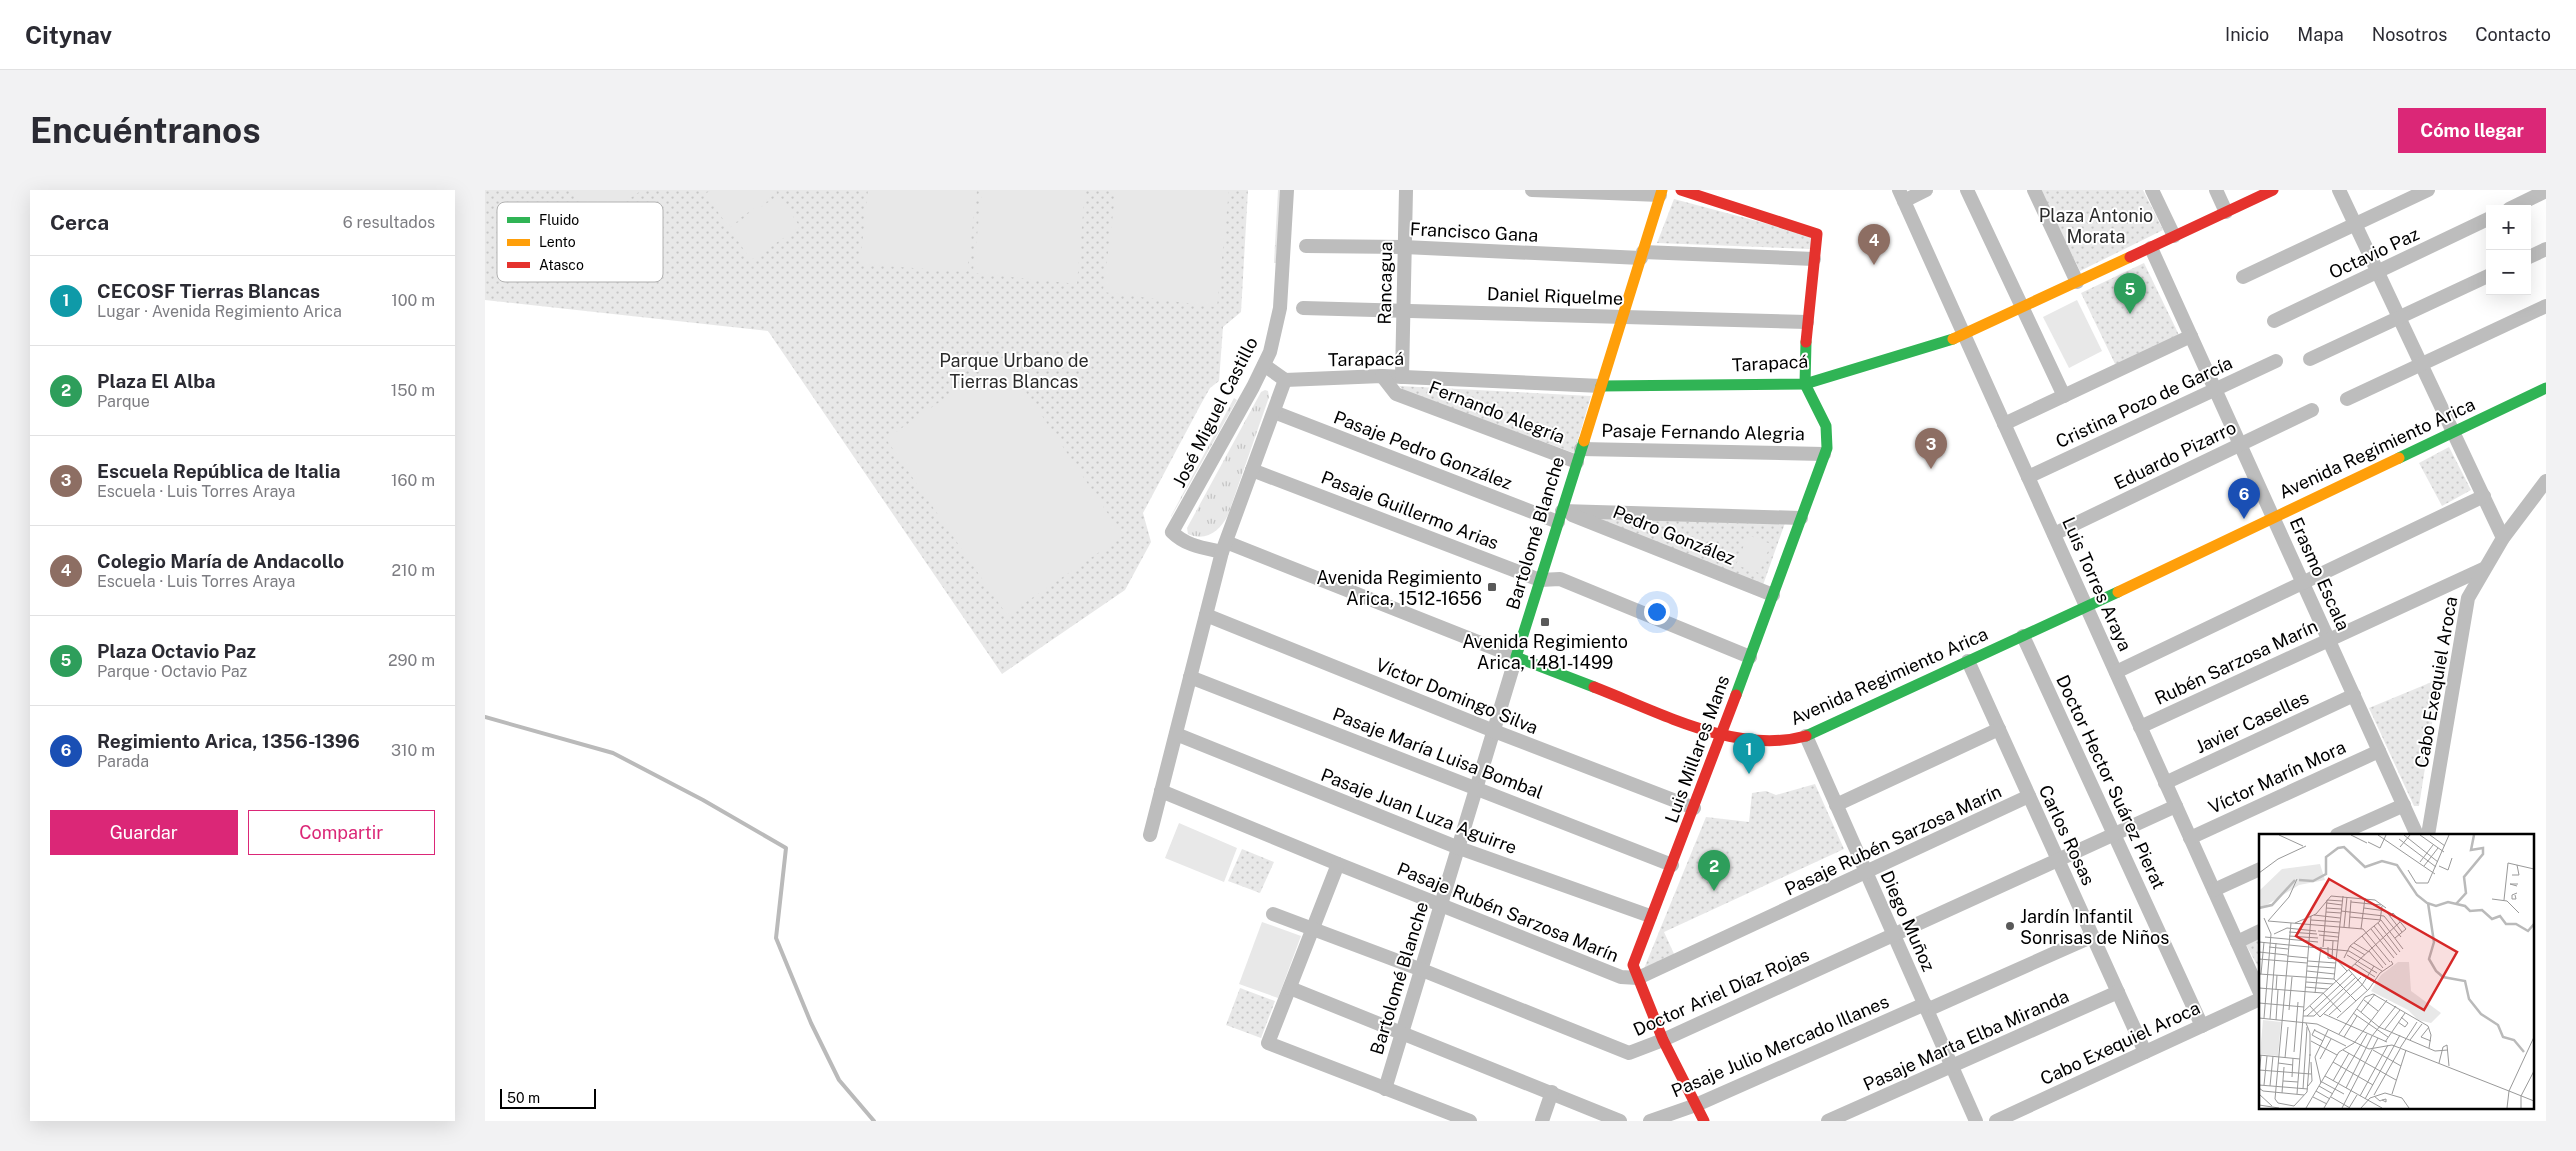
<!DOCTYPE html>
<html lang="es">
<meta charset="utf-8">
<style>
:root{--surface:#fff;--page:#f2f2f3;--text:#2b2b33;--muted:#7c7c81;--line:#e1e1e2;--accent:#db2777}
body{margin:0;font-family:"Public Sans",sans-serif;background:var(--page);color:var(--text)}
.controls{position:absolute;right:15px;top:15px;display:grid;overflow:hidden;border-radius:0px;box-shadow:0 5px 20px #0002}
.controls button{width:45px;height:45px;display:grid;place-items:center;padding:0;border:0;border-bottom:1px solid var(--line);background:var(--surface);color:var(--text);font:25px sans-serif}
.scale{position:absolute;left:15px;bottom:12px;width:96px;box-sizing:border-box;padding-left:5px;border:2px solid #000;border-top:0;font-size:14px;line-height:18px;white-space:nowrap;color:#000;-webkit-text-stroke:4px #fff;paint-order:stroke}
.you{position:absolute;left:1171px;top:421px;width:18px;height:18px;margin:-12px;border:4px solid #fff;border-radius:50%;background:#1a73e8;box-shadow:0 0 0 8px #1a73e833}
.badge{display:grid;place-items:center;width:32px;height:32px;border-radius:50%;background:var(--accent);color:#fff;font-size:16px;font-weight:700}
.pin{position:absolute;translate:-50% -41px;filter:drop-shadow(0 1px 2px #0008)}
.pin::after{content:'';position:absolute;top:26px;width:18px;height:15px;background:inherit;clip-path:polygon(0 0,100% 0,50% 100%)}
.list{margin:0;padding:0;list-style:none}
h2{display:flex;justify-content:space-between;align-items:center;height:65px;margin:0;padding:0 20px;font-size:21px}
h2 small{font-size:16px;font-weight:400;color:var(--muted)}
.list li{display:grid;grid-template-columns:32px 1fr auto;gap:15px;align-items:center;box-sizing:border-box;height:90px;padding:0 20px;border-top:1px solid var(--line)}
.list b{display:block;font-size:19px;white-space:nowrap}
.list p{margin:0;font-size:16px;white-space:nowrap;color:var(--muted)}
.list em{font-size:16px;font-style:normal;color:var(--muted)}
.actions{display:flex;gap:10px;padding:15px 20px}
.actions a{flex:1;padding:11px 0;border:1px solid var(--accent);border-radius:0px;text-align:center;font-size:18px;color:var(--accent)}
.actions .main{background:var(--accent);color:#fff}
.map{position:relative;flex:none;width:2061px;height:931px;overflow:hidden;border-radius:0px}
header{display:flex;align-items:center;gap:30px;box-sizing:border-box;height:70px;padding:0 25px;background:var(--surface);border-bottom:1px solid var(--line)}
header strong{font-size:24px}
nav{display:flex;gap:28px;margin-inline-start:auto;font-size:18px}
.intro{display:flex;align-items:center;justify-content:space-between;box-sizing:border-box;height:120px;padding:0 30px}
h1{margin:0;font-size:35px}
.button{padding:12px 22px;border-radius:0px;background:var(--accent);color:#fff;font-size:18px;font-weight:700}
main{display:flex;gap:30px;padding:0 30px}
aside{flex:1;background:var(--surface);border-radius:0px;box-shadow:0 5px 20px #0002}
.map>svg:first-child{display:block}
.grass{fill:url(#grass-tufts)}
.park{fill:url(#park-dots)}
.pitch{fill:#e8e8e8}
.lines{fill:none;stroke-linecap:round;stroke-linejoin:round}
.stream{stroke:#bababa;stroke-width:4}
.street{stroke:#bdbdbd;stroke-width:14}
.fast{stroke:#30b455;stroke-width:11}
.slow{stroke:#ff9f0a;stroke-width:11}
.jam{stroke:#e5322d;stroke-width:11}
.poi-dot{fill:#595959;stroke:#fff;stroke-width:2}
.labels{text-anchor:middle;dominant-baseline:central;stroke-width:4;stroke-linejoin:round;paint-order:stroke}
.park-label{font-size:18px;fill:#2c2c2c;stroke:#fff}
.street-label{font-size:18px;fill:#000;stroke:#fff}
.poi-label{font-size:18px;fill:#000;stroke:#fff;text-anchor:end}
.inset-river{fill:none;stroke:#bababa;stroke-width:2.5}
.inset-road{fill:none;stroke:#999;stroke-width:1}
.view{fill:#d62828;fill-opacity:0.15;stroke:#d62828;stroke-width:2.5}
.inset-edge{fill:none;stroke:#000;stroke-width:2.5}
.key{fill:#fff;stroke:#b2b2b2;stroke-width:1}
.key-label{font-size:14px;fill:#000}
</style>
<header>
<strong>Citynav</strong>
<nav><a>Inicio</a><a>Mapa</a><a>Nosotros</a><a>Contacto</a></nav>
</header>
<div class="intro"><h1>Encuéntranos</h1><a class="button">Cómo llegar</a></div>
<main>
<aside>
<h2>Cerca<small>6 resultados</small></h2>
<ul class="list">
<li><span class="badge" style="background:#0f9aa8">1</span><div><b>CECOSF Tierras Blancas</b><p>Lugar · Avenida Regimiento Arica</p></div><em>100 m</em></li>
<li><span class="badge" style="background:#2e9e5b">2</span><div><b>Plaza El Alba</b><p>Parque</p></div><em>150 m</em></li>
<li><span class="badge" style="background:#8d6e63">3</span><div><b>Escuela República de Italia</b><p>Escuela · Luis Torres Araya</p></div><em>160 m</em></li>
<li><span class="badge" style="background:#8d6e63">4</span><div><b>Colegio María de Andacollo</b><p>Escuela · Luis Torres Araya</p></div><em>210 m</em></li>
<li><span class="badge" style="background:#2e9e5b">5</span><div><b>Plaza Octavio Paz</b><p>Parque · Octavio Paz</p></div><em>290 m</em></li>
<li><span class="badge" style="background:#1a4fb4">6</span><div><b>Regimiento Arica, 1356-1396</b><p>Parada</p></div><em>310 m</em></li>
</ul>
<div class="actions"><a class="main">Guardar</a><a>Compartir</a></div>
</aside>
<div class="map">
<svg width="2061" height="931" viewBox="0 0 2061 931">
<defs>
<pattern id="grass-tufts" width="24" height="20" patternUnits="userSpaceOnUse" patternTransform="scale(1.25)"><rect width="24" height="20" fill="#e8e8e8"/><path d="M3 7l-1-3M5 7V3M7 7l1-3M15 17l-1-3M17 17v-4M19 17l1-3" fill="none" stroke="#c5c5c5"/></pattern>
<pattern id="park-dots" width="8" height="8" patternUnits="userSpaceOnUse" patternTransform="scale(1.25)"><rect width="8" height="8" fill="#e8e8e8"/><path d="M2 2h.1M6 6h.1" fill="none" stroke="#c5c5c5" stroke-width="1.8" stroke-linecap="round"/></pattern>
</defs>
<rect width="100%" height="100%" fill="#fff"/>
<g class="grass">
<polygon points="793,0 796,0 791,73 789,73"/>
<path d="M780 200 783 201 784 207 743 325C735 341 721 352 703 344L702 338 776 202Z"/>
<polygon points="749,208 752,210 686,327 686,326"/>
</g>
<g class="park">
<polygon points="0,0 763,0 756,122 738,137 734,191 725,198 716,214 658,323 666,352 640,400 517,484 283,141 0,110"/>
<polygon points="1555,0 1658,0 1678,40 1595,81"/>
<polygon points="1189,9 1328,46 1325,59 1172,53"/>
<polygon points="1659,73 1694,145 1631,176 1596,103"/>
<polygon points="914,196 1106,206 1089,263 920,201"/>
<polygon points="1964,257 1986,300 1957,316 1934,273"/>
<polygon points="1099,327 1300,333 1278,395"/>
<polygon points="1954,489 1934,616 1929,616 1884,518"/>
<polygon points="1330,594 1359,659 1179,742 1190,766 1158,781 1221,627 1264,632 1267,603 1281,601 1291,605"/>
<polygon points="757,659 789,672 775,703 743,691"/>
<polygon points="1775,746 1775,780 1760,753"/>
<polygon points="755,798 790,811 776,848 741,835"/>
</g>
<g class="pitch">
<polygon points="86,0 157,0 110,33"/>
<polygon points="226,0 290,0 292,3 243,36 220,4"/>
<polygon points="383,0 492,0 482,82 375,74"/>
<polygon points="497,0 600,0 592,94 488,83"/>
<polygon points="631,0 744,0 732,117 618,102"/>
<polygon points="294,5 315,37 266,70 244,38"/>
<polygon points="1592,110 1617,161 1584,178 1558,127"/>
<polygon points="518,168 638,346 522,425 401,249"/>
<polygon points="1263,345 1286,354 1274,383 1251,375"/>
<polygon points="694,633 752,658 739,692 680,668"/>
<polygon points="777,732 816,746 793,808 754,794"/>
</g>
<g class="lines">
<polyline class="stream" points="0,527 128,563 218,610 301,658 291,748 326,833 354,890 389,931"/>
<g class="street">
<polyline points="1047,0 1175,5"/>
<polyline points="1414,0 1775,803"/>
<polyline points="1482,0 1579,206"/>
<polyline points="1549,0 1592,92"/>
<polyline points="1667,0 1689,46"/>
<polyline points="1731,0 1741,22"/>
<polyline points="1854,0 2018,348"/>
<polyline points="1419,11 1441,0"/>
<polyline points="2024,19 2061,1"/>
<polyline points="821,56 919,57 1156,68"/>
<polyline points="1666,58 1932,645"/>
<polyline points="1158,62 1329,69"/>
<polyline points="2042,68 2061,59"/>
<polyline points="1758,87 1943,0"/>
<polyline points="818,118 1322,132"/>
<polyline points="1789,131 2005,28"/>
<polyline points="1825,169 2005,85"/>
<polyline points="779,175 800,190 897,186 1116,196"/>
<polyline points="897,186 911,204 1092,272"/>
<polyline points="917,187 921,0"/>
<polyline points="1862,209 2061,116"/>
<polyline points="789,222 1073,332"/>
<polyline points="1519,234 1706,146"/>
<polyline points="1096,259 1339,264"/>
<polyline points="767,280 1055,390 1075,389 1265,467"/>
<polyline points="1543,287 1791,171"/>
<polyline points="1077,321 1316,328"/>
<polyline points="1087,325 1288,405"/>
<polyline points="1569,344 1827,220"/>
<polyline points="741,352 1031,467 900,899"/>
<path d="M737 362C719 358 701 356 687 342L768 197 785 162 795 118 802 0"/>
<polyline points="721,425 1009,541 1209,618"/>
<polyline points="1538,446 1717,836"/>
<polyline points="1483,471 1660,862"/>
<polyline points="1631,482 1999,306"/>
<polyline points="705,487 1187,675"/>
<polyline points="1655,537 1998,379"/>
<polyline points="691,544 974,658 1165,726"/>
<polyline points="1321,546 1491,931"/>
<polyline points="1680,593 1869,505"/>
<polyline points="676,601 853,674 1136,787 1153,788 1544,606"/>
<polyline points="1351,615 1514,539"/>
<polyline points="665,645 737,362 800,190"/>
<polyline points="1852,645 1919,615"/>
<polyline points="1943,645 1983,408 2018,348 2061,291"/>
<polyline points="1705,648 1894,561"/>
<polyline points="853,674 783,853 985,931"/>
<polyline points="1729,700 1775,679"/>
<polyline points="788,724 937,780 1144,863 1178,850 1691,616"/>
<polyline points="1752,752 1775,741"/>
<polyline points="805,798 1135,931"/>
<polyline points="1442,820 1608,746"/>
<polyline points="1057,931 1067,902"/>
<polyline points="1165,931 1211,915 1440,814"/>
<polyline points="1343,931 1633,802"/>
<polyline points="1511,931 1775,809"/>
</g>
<g class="fast">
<polyline points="1116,196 1320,194 1468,149"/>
<polyline points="1099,251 1031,467 1109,497"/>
<polyline points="1914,268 2061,198"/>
<polyline points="1251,505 1342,258 1341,236 1320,194 1321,152"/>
<polyline points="1321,546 1633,402"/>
</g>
<g class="slow">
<polyline points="1468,149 1645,67"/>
<polyline points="1099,251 1177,0"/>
<polyline points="1633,402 1914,268"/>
</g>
<g class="jam">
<polyline points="1196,0 1332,44 1321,152"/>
<polyline points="1645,67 1788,0"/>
<path d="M1109 497C1174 522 1251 565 1321 546"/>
<polyline points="1219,931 1178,850 1148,775 1251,505"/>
</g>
</g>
<g class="poi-dot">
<rect x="1002" y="392" width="10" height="10" rx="2.5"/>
<rect x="1055" y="427" width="10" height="10" rx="2.5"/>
<circle cx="1525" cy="736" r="5"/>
</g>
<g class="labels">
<g class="park-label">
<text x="1611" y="25">Plaza Antonio<tspan x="1611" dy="21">Morata</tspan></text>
<text x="529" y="170">Parque Urbano de<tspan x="529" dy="21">Tierras Blancas</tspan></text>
</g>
<g class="street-label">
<text transform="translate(989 42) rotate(3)">Francisco Gana</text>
<text transform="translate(1889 63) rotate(-25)">Octavio Paz</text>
<text transform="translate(900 93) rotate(-89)">Rancagua</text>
<text transform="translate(1070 106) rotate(2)">Daniel Riquelme</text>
<text transform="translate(881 169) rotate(-1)">Tarapacá</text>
<text transform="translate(1285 173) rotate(-3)">Tarapacá</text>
<text transform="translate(1659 212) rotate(-25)">Cristina Pozo de García</text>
<text transform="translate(730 222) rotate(-63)">José Miguel Castillo</text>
<text transform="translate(1012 222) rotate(21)">Fernando Alegría</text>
<text transform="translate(1218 242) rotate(1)">Pasaje Fernando Alegria</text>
<text transform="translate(1892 258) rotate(-25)">Avenida Regimiento Arica</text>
<text transform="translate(938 260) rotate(21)">Pasaje Pedro González</text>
<text transform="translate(1690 265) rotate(-26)">Eduardo Pizarro</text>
<text transform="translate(925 320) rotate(21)">Pasaje Guillermo Arias</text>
<text transform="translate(1050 343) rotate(-73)">Bartolomé Blanche</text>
<text transform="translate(1189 345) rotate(22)">Pedro González</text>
<text transform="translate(1835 384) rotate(66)">Erasmo Escala</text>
<text transform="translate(1612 394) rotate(66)">Luis Torres Araya</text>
<text transform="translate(1751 472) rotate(-25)">Rubén Sarzosa Marín</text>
<text transform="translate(1404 486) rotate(-24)">Avenida Regimiento Arica</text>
<text transform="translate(1951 492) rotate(-80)">Cabo Exequiel Aroca</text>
<text transform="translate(972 506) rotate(22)">Víctor Domingo Silva</text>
<text transform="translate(1767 532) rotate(-25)">Javier Caselles</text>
<text transform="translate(1212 559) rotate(-70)">Luis Millares Mans</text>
<text transform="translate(953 563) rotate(21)">Pasaje María Luisa Bombal</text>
<text transform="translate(1792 587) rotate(-25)">Víctor Marín Mora</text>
<text transform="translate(1626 592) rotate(65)">Doctor Hector Suárez Pierat</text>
<text transform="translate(934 621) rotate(21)">Pasaje Juan Luza Aguirre</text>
<text transform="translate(1582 645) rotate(65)">Carlos Rosas</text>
<text transform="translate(1408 650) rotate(-25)">Pasaje Rubén Sarzosa Marín</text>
<text transform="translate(1023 722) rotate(22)">Pasaje Rubén Sarzosa Marín</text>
<text transform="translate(1423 731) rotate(66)">Diego Muñoz</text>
<text transform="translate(914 788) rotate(-73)">Bartolomé Blanche</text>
<text transform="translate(1236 802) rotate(-24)">Doctor Ariel Díaz Rojas</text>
<text transform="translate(1481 850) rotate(-24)">Pasaje Marta Elba Miranda</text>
<text transform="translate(1635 853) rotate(-25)">Cabo Exequiel Aroca</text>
<text transform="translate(1295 856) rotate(-23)">Pasaje Julio Mercado Illanes</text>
</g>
<g class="poi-label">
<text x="997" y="387">Avenida Regimiento<tspan x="997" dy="21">Arica, 1512-1656</tspan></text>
<text x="1060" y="451" text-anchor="middle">Avenida Regimiento<tspan x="1060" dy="21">Arica, 1481-1499</tspan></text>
<text x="1535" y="726" text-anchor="start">Jardín Infantil<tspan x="1535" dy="21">Sonrisas de Niños</tspan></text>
</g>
</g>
<g transform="translate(1774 644)">
<rect width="275" height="275" fill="#fff"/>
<path d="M139 128H150L152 157 182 179 172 189 159 186 149 176 112 157 122 141Z" fill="#e8e8e8"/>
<path d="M61 30 66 46 40 51 1 75 0 57 23 35ZM136 139a7 7 0 1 1 14 0a7 7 0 1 1-14 0ZM126 159a8 8 0 1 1 16 0a8 8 0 1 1-16 0ZM4 186 22 188 19 222 1 220Z" fill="#e8e8e8"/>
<path class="inset-river" d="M40 46 54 47 67 40V23L79 14 85 13 106 33 123 27 138 31 158 61 168 69 177 72 189 68 206 72 211 77 223 76 233 85 241 82 247 90H257L269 97 275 90M169 69 175 108 170 125 177 137 184 143 206 147 210 165 222 180 239 191 244 203 255 206 265 218M197 70 207 59 205 43 224 20V14L212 16 215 1M0 74 13 71 36 46"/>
<path class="inset-road" d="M20 1 44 12M92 1 108 9M119 1 176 40M145 1 179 28M161 1 185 18M171 1 186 12M140 5 177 33M109 8 121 14 127 1M141 13 151 1M161 28 174 11M165 32 179 14M180 32 189 36 193 24M149 36 157 49H169L190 1M0 39 19 25 47 12M253 41H260L258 31M38 45 30 63 9 87 104 95 131 128M258 52 251 50H259M256 61 257 65H253V61L258 59M233 65 248 67 260 79M245 66 249 29 275 35M92 68 122 71M68 69 83 71M67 74 82 75M105 74 127 77 143 98M82 77 125 82 142 103M67 78 82 79M55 81 81 84M131 82 134 79 147 95 136 104M91 83 122 86 144 115M52 86 81 88M32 89 16 265 19 269 35 272 48 258 51 220M36 89 57 80 72 62 116 66 127 74M119 89 141 118M115 92 138 121M85 93 88 63M90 94 92 66M102 95 106 64M112 95 135 124M59 97 80 99M30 98 58 100M15 100 28 94 57 97M60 101 79 103M30 102 59 104M103 102 127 131M6 103 59 108M64 106 79 107M0 108 90 117 123 137M95 109 110 118M91 112 106 121M10 113 29 115M64 113 68 66 83 67M69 113V124L77 125M110 117 124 134M0 118 28 121M88 121 118 139M28 122 49 124M73 124 74 107M85 124 91 112 121 87 123 72M0 125 48 129M77 125 88 137M49 127 77 129M96 130 116 143M48 132 76 134M92 134 113 147M90 136 108 156M48 137 76 140M0 140 75 145 97 167M2 140 5 108M75 145 84 62M47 148 74 150M46 153 69 155M0 154 64 159 82 178M17 156 18 141M56 159 62 113M105 166 119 177M0 169 45 173M51 172 61 183 102 143M98 175 120 193 176 217 189 216M30 176 33 143M44 178 141 88M102 178 116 160M94 179 129 203M65 180 128 208M70 181 103 151 115 132M44 182H48L93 140M48 182H55L97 143M0 184 58 190 110 215 133 211 250 257M5 184 12 100 5 84M78 184 110 155 121 139 134 130 132 127M11 185 17 109M17 186 19 156M139 188 146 193 149 189 142 183M47 189 51 199V222M170 193 162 203 172 207M56 195 53 201 64 207M126 195 141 176M55 196 87 212M80 200 106 163 114 160 169 192 172 201 170 214M113 202 137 172M85 203 98 182M151 206 163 190M52 207 78 221M126 208 146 179M141 214 158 188M84 216 137 246M114 216 142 232M35 218 39 168M0 221 41 225M26 224 29 193M61 225 72 205M74 228 114 251M19 229 34 231M180 229 184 213 188 211 190 232M0 236 52 240M0 241 2 221M66 242 123 274M33 243 34 224M24 247 39 248M74 247 90 219M63 248 85 260M62 249 56 223 69 196M0 251 49 255M5 251 8 222M11 252 14 222M49 252 53 247 52 228M60 252 74 260M0 254 4 257 45 261M87 254 113 202M44 255 48 193M57 257 71 265M250 257 275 267M23 259 25 233M0 260 13 272M38 260 52 82M133 260 147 216M115 261 141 215M101 262 129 211M115 262 121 267 123 266 127 265V268L123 266M54 263 68 270M72 263 91 274M106 265 141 201M0 271 20 274M47 274 80 218 95 209 128 166M65 274 108 200M83 274 119 204M90 274 98 261M102 274 111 264 126 259 143 264 150 274M248 274 250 257 275 203M262 274V262L275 237"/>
<path class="view" d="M70 45 198 118 165 176 37 102Z"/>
<rect width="275" height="275" class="inset-edge"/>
</g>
<rect x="12" y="12" width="166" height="80" rx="8" class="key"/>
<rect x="22" y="27" width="23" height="6" fill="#30b455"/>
<rect x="22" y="49" width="23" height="7" fill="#ff9f0a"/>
<rect x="22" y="72" width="23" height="6" fill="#e5322d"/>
<g class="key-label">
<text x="54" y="35">Fluido</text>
<text x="54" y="57">Lento</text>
<text x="54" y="80">Atasco</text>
</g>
</svg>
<div class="controls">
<button>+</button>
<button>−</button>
</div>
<div class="scale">50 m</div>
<div class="you"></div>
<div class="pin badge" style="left:1264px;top:584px;background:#0f9aa8">1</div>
<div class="pin badge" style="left:1229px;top:701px;background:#2e9e5b">2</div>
<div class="pin badge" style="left:1446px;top:279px;background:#8d6e63">3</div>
<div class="pin badge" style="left:1389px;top:75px;background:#8d6e63">4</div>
<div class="pin badge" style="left:1645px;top:124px;background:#2e9e5b">5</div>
<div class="pin badge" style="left:1759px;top:329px;background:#1a4fb4">6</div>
</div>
</main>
